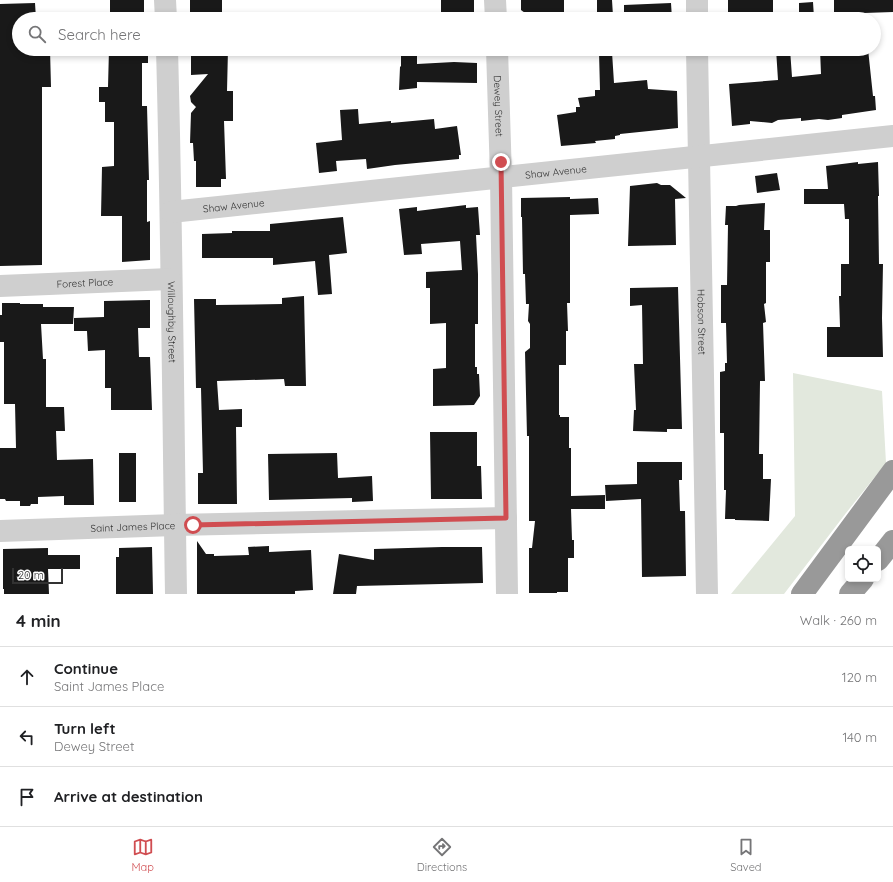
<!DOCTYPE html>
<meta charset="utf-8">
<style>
:root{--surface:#fff;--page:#f6f6f6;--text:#202124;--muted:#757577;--line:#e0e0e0;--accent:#d04d51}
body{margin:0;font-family:Quicksand,sans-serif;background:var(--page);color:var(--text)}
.controls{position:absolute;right:12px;bottom:12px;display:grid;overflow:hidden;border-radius:6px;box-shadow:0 2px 6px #0003}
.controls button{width:36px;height:36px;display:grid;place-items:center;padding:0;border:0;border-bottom:1px solid var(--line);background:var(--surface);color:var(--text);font:20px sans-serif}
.scale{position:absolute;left:12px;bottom:10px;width:51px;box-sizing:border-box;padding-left:4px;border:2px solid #323232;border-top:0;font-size:11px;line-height:14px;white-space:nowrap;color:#323232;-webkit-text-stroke:3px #fff;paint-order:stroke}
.stop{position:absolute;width:12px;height:12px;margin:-9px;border:3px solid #d04d51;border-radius:50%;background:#fff}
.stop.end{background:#d04d51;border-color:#fff;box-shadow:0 1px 4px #0008}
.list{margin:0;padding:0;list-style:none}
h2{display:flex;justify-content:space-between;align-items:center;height:52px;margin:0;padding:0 16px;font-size:17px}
h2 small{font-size:13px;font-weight:400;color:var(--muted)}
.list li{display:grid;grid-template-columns:26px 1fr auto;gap:12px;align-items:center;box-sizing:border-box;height:60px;padding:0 16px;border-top:1px solid var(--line)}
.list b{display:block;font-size:15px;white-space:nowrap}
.list p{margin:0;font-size:13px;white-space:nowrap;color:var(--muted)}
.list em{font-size:13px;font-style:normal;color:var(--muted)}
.icon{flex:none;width:22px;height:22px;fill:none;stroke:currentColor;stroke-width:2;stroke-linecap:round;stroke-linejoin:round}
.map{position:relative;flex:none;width:893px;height:594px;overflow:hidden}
.search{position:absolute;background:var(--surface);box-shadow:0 2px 6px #0003;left:12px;right:12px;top:12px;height:44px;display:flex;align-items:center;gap:10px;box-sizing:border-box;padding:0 14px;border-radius:22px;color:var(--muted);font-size:15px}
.sheet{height:232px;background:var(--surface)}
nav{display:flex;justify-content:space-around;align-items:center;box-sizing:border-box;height:56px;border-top:1px solid var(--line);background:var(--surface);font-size:11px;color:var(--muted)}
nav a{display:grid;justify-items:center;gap:2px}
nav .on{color:var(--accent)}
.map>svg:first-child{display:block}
.green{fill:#e2e8dd}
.building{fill:#191919}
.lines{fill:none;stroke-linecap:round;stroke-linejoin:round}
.minor{stroke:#cfcfcf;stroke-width:22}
.highway{stroke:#999;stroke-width:22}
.route{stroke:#d04d51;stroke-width:5}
.labels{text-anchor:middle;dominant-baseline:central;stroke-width:4;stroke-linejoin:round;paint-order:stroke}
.street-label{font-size:10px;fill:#323232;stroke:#fff}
</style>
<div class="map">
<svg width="893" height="594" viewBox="0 0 893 594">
<rect width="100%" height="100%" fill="#fff"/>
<polygon class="green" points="793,373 882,391 886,463 846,513 784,594 731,594 795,516"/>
<g class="building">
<rect x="110" y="0" width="34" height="19"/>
<rect x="190" y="0" width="32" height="19"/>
<rect x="441" y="0" width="33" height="19"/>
<polygon points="521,0 564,0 564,13 525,13 521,10"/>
<polygon points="597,0 612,0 613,16 597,17"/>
<rect x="728" y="0" width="45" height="16"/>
<polygon points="834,0 893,0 893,12 834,14"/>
<polygon points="813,2 814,18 799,19 799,3"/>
<polygon points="35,3 36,19 19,19 19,49 50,49 51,87 42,87 42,265 0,266 0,4"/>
<polygon points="671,3 672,19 624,19 624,5"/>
<polygon points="109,49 148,49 148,63 142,63 142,106 147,106 149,180 147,180 147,222 150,221 150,260 122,262 122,216 101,216 102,167 114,166 114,122 105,122 105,102 99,102 99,87 108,87"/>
<polygon points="191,49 228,49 227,91 233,91 233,121 224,121 226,179 221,179 221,187 196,187 196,161 194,161 193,143 190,143 191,113 196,107 191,102 190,96 208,74 191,75"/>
<polygon points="776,49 790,49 792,77 821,74 820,49 868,49 873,96 875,96 876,110 842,115 842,118 828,120 819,119 801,121 801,118 778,120 772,123 750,121 750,124 732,126 729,84 778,80"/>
<polygon points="599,52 612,52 614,83 647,80 648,89 677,91 678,128 620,134 620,135 615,136 615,139 595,141 596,143 561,146 557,115 576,112 576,107 580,107 578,98 595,96 595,90 600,90"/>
<polygon points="417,54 417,64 454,62 477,63 477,83 417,82 417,88 399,90 400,67 401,66 401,55"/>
<polygon points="358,109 359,124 391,121 391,123 434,119 435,129 457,126 461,155 459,155 459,159 395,165 367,169 366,159 336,161 337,171 319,173 316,143 342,140 340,110"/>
<polygon points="858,162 858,164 878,162 879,196 878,196 879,264 883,264 882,318 883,357 827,357 827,327 840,327 839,296 841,296 841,264 849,264 849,219 845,219 844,204 804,204 804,189 828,189 826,166"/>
<polygon points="777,173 780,190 757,193 755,176"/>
<polygon points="657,183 661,185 670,185 686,198 675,199 676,245 628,246 630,186"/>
<polygon points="570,197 570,199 598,198 599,214 570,215 570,303 567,303 568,331 566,331 566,365 559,365 559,415 560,415 560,417 569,417 569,448 571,448 571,496 605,495 605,509 571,509 572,540 574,540 574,558 568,558 568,592 557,592 557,593 529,593 529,548 532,548 535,521 529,521 529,436 527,436 525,352 530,348 530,324 528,321 529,304 526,304 525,274 523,274 522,217 521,217 521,198"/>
<polygon points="765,203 764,230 770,230 770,262 766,262 766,303 764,304 766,322 763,323 765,381 760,381 759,454 763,454 763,479 771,479 769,521 735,520 735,519 725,519 726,490 724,490 724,433 720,433 720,372 725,371 725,363 727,363 726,323 721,323 721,285 727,285 728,225 725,225 726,206 736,206 739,205"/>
<polygon points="466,205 466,208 478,207 480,235 476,235 478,274 478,324 475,324 475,367 477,367 477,374 479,374 480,396 474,405 433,406 433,369 446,368 446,323 430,324 430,288 426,288 426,272 462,270 460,241 421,244 422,254 404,255 399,209 417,207 417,211"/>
<polygon points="343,217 347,253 329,255 332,294 318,295 315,261 273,265 273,258 202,258 202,234 232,233 232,231 270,231 270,224"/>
<polygon points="678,287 682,429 667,429 667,432 633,431 634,410 636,410 634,364 643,364 642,305 630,306 630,288"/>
<polygon points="304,296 306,386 285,386 284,379 217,381 219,410 242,409 242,427 236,427 237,504 198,504 198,473 203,473 201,388 196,388 194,299 216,299 216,305 282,304 282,298"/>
<polygon points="150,300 150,328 138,328 139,357 150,357 152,410 111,410 111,388 105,388 105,350 88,351 87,331 74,331 74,318 104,317 104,301"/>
<polygon points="2,303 20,303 20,304 43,304 43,307 74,307 73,324 41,324 43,359 46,359 46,407 64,407 65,431 56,431 57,460 93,459 94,505 64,505 64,496 38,497 38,504 31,504 30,506 20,506 20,501 6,501 5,499 0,499 0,448 16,448 15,404 4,404 4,342 0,342 0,315 2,315"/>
<polygon points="430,432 477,432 477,466 481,466 482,499 431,499"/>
<rect x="119" y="453" width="17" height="49"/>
<polygon points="337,453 338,478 372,476 373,501 352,502 352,498 269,500 268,454"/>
<polygon points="637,462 682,462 682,480 679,480 680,511 685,511 686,576 642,577 641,499 606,501 605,485 637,484"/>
<polygon points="197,541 206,554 214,554 214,556 249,555 248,547 269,546 269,552 311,550 313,590 295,591 295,594 197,594"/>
<polygon points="152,547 153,594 116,594 116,557 119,557 119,548"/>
<polygon points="442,547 482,547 483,583 357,586 356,594 333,594 339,554 374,560 374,549"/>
<polygon points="48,548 48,555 80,555 80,569 48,569 49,594 4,594 4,589 3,589 3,549"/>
</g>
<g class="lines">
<g class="minor">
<polyline points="165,0 166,19"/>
<polyline points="495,0 496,19"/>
<polyline points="697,0 697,19"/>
<path id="s1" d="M167 49C172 231 173 412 176 594"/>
<path id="s2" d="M497 49 501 177 507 594"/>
<path id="s3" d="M697 49 707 594"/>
<path id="s4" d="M171 212 893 136"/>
<path id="s5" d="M0 286 170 279"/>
<path id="s6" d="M0 531 175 525 506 518"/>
</g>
<g class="highway">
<polyline points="878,560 893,541"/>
<polyline points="802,594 893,471"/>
<polyline points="850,594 863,579"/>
</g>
</g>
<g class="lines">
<polyline class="route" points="193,525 506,518 501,162"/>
</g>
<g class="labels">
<g class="street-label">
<text stroke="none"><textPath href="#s2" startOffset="57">Dewey Street</textPath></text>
<text stroke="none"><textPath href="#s4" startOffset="387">Shaw Avenue</textPath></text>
<text stroke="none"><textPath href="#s4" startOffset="63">Shaw Avenue</textPath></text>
<text stroke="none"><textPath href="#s5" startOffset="85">Forest Place</textPath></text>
<text stroke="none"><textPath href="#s1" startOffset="273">Willoughby Street</textPath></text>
<text stroke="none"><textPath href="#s3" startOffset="273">Hobson Street</textPath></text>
<text stroke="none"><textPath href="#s6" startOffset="133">Saint James Place</textPath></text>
</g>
</g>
</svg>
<div class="controls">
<button><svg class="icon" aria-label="locate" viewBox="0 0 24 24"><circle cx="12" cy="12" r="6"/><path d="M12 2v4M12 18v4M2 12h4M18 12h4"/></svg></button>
</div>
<div class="scale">20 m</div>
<div class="stop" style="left:193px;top:525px"></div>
<div class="stop end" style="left:501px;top:162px"></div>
<div class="search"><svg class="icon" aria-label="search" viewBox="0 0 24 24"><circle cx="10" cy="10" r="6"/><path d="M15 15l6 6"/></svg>Search here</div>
</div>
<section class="sheet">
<h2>4 min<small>Walk · 260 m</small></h2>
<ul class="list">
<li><svg class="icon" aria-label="ahead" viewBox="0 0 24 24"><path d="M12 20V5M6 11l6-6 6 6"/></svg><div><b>Continue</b><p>Saint James Place</p></div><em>120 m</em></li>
<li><svg class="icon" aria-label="left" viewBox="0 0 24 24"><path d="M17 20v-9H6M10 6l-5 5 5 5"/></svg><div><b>Turn left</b><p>Dewey Street</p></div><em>140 m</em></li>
<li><svg class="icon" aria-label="arrive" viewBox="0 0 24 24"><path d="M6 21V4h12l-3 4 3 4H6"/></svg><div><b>Arrive at destination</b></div></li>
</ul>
</section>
<nav>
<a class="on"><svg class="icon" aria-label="map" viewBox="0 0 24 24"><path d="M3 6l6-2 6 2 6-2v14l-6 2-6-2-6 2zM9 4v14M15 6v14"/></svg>Map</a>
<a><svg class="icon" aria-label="directions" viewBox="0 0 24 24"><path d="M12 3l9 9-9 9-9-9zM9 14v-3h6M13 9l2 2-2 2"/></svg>Directions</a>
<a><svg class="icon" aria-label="saved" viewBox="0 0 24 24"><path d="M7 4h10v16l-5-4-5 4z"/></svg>Saved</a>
</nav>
